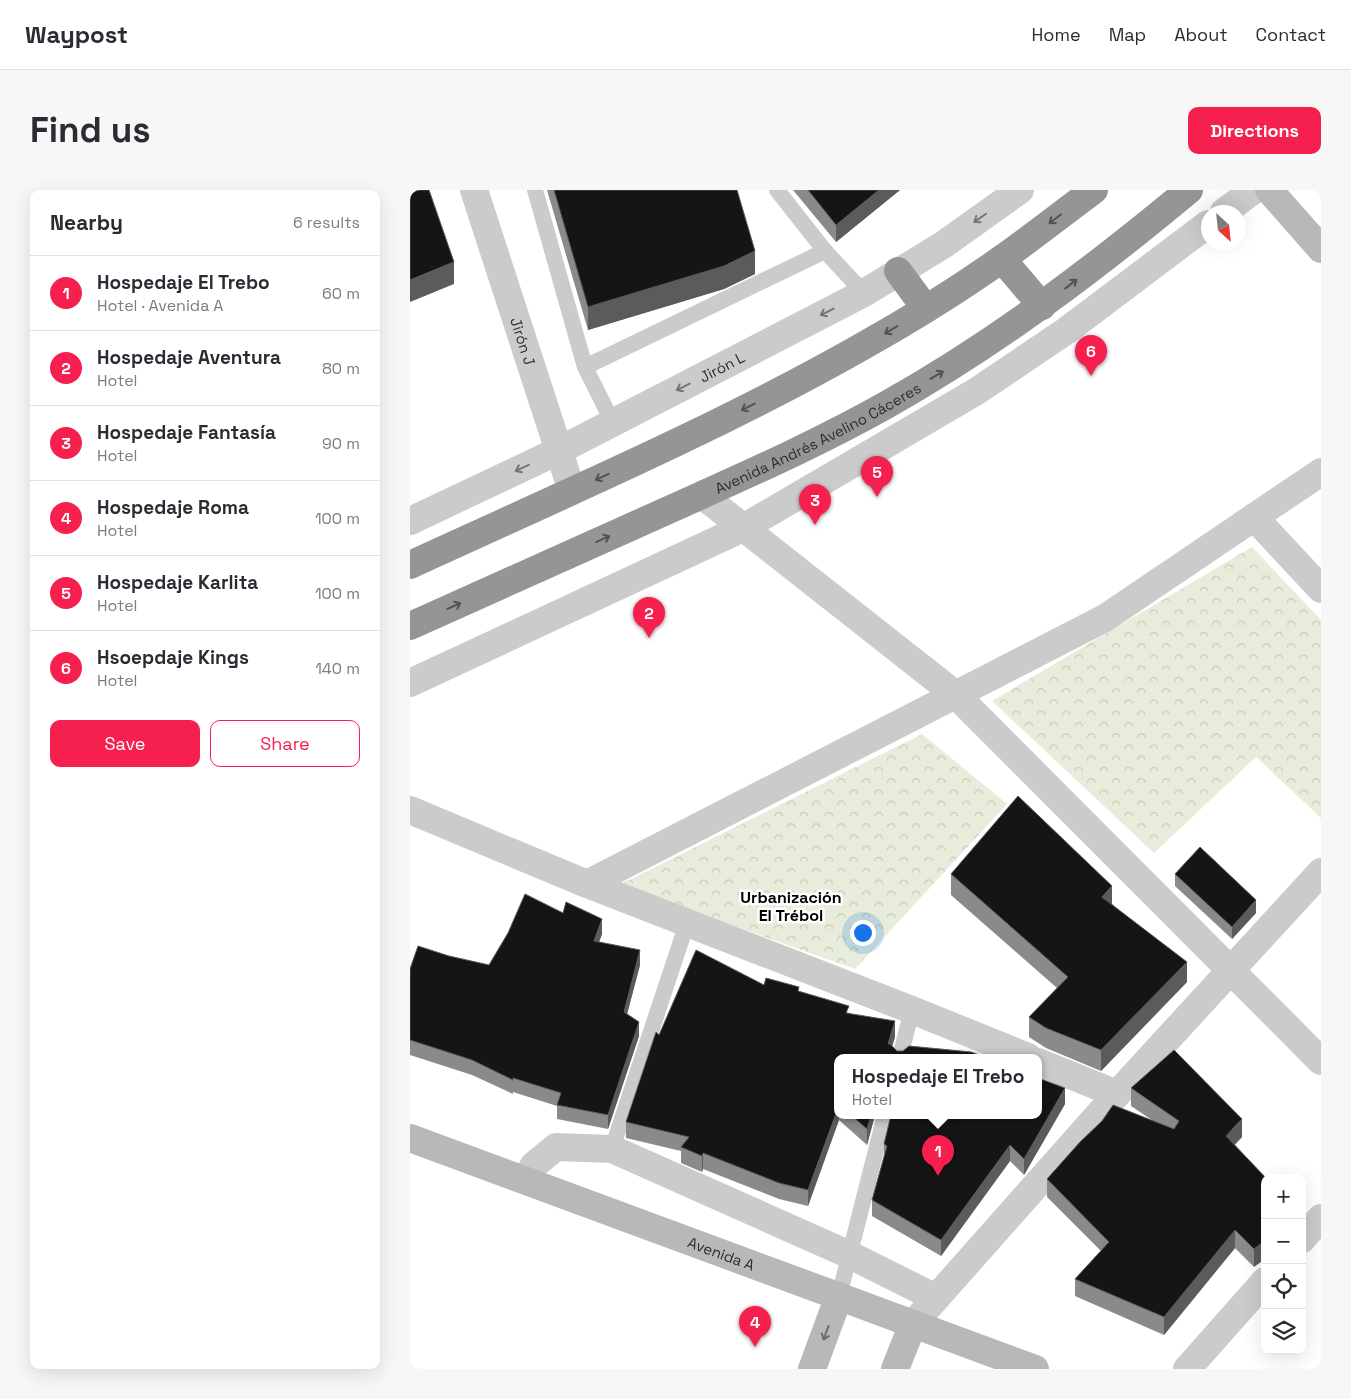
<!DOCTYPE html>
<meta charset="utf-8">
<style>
:root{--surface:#fff;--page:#f7f7f7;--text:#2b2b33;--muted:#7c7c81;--line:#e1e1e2;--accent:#f6204e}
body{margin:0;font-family:"Space Grotesk",sans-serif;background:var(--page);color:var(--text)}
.controls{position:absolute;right:15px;bottom:15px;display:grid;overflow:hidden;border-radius:10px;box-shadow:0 5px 20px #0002}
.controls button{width:45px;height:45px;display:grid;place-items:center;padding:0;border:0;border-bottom:1px solid var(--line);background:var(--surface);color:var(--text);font:25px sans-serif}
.compass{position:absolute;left:791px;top:15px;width:45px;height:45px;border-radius:50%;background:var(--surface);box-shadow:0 5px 20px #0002;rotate:153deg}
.you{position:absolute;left:452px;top:742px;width:18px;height:18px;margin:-12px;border:4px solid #fff;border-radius:50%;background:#1a73e8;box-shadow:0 0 0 8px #1a73e833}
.badge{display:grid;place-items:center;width:32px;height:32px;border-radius:50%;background:var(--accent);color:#fff;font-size:16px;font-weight:700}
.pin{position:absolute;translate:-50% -41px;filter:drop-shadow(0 1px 2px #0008)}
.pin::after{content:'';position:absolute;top:26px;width:18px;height:15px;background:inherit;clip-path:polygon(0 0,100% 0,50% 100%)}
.popup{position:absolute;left:424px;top:864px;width:208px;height:65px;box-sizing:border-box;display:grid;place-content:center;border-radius:10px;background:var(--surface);filter:drop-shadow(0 1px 4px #0005);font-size:16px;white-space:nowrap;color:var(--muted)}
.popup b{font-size:19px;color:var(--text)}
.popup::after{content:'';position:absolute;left:50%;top:100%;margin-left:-10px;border:10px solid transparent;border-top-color:var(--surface)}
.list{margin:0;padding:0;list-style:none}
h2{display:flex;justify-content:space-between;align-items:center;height:65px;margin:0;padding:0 20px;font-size:21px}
h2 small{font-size:16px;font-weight:400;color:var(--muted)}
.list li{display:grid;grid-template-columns:32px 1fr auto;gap:15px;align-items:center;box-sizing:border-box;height:75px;padding:0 20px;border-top:1px solid var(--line)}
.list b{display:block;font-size:19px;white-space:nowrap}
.list p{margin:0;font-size:16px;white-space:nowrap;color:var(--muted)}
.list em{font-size:16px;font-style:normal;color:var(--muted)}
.actions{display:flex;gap:10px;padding:15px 20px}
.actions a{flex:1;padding:11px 0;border:1px solid var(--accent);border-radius:10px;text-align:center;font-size:18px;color:var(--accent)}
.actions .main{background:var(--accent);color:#fff}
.icon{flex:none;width:28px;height:28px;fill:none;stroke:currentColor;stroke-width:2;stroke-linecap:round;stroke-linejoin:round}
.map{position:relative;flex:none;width:911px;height:1179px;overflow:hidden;border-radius:10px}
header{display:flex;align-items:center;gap:30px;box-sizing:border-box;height:70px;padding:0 25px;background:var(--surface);border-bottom:1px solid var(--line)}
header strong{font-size:24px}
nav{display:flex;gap:28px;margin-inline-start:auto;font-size:18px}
.intro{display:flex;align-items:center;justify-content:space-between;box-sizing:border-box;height:120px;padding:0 30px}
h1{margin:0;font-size:35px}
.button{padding:12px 22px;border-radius:10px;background:var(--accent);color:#fff;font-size:18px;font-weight:700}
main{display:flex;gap:30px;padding:0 30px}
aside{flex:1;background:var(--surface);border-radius:10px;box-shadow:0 5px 20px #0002}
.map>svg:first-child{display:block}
.forest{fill:url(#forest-crowns)}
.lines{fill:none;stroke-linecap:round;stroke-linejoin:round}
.lane{stroke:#cbcbcb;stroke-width:16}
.street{stroke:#cbcbcb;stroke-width:28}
.secondary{stroke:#b8b8b8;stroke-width:28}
.highway{stroke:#959595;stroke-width:28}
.wall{fill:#8a8a8a}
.shaded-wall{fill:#5b5b5b}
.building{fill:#151515;stroke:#5b5b5b}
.oneway{stroke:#757575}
.oneway2{stroke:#525252}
.oneway3{stroke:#6c6c6c}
.labels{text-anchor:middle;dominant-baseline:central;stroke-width:5;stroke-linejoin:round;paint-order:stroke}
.street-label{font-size:15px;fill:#2e2e2e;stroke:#fff}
.neighbourhood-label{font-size:16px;font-weight:bold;fill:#000;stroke:#fff}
</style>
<header>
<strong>Waypost</strong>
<nav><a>Home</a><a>Map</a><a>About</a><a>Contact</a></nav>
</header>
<div class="intro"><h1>Find us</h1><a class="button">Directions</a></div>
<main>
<aside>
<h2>Nearby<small>6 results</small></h2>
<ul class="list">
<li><span class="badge">1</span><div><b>Hospedaje El Trebo</b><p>Hotel · Avenida A</p></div><em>60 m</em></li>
<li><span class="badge">2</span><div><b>Hospedaje Aventura</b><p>Hotel</p></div><em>80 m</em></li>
<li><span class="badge">3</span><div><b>Hospedaje Fantasía</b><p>Hotel</p></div><em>90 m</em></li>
<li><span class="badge">4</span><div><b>Hospedaje Roma</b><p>Hotel</p></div><em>100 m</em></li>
<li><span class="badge">5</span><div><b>Hospedaje Karlita</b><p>Hotel</p></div><em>100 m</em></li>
<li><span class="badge">6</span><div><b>Hsoepdaje Kings</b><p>Hotel</p></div><em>140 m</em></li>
</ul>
<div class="actions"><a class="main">Save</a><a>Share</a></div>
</aside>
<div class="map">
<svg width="911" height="1179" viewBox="0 0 911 1179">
<defs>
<pattern id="forest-crowns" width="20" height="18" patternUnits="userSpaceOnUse" patternTransform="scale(1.25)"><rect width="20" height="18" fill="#e7edda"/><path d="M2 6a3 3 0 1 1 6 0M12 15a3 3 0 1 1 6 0" fill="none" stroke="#c6ccbb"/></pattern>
</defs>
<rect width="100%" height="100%" fill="#fff"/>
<g class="forest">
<polygon points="842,357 911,430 911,628 846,567 744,663 582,511"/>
<polygon points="512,544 597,614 445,779 209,695"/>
</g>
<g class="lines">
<g class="lane">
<polyline points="125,0 175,177 203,233"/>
<polyline points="367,0 415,61 454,103"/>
<polyline points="175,177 415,61"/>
<polyline points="490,867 502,820"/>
<polyline points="202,959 277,733"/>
<polyline points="429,1106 475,925"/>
</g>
<g class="street">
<path id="s1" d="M64 0 162 301"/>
<polyline points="814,22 844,0"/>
<polyline points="292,305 546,505 911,871"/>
<polyline points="844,327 911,399"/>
<path id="s2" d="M0 331 148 261 454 103 533 55 610 0"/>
<polyline points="0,493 333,338 567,201 656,141 798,34"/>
<polyline points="0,620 177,694 502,820 618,867"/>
<polyline points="177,694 695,428 911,282"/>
<polyline points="628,872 707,904"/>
<polyline points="115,990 124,975 146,957 202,959 440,1065 526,1108"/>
<polyline points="892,1049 911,1028"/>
<polyline points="503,1134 707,904 911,682"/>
<polyline points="777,1179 855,1091"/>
</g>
<g class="secondary">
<polyline points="859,0 911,59"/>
<path id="s3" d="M0 948 625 1179"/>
<polyline points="402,1179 429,1106"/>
<polyline points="485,1179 503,1134"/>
</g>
<g class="highway">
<polyline points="592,69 632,116"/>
<polyline points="488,81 516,119"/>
<path d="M0 375C152 305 307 239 453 156 501 129 548 100 593 68 624 46 653 23 684 0"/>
<path id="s4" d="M0 436C88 397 175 357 263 318 336 285 409 253 478 214 586 153 684 79 779 0"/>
</g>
</g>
<g class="wall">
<polygon points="137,0 327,0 345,84 314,99 178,140"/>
<polygon points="383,0 490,0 426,52"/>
<polygon points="541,684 702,714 777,792 691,881 636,858 619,847 619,827 647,798 541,705"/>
<polygon points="765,684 846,723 822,749 765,696"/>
<polygon points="98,743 192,744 189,752 230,775 217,824 229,846 198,939 147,929 147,916 103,902 103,904 62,885 0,865 0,779 39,766 79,775"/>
<polygon points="354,795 389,801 439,823 485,847 482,856 487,861 561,862 428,867 428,925 465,925 457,955 429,930 398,1016 369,1009 293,979 292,982 271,973 271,961 216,948 216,932 249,845"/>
<polygon points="721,898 832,947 825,955 856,988 844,1077 825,1058 754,1145 665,1106 665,1089 691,1061 637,1007 637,989 692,931 742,930 721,916"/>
<polygon points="655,914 614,985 600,971 531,1066 462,1026 462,1010 474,966 474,954"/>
</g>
<g class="shaded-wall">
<polygon points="469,0 490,0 426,52 426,35"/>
<polygon points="345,61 345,84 314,99 178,140 178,117"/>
<polygon points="44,72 44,94 0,112 0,90"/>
<polygon points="702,696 702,716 692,707"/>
<polygon points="846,710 846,723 822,749 822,737"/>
<polygon points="192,729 192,744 184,766 184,751"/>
<polygon points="230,760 230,775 214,836 214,822"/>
<polygon points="777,772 777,792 691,881 691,860"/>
<polygon points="485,831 485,847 479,867 478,854"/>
<polygon points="229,832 229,846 198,939 198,925"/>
<polygon points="655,898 655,914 614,985 614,969"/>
<polygon points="428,918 428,925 429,925 429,930 398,1016 398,1000"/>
<polygon points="461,925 465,925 457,955 457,939"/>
<polygon points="832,929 832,947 816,963 816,946"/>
<polygon points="600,955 600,971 531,1066 531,1050"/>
<polygon points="293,963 293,979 292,982 292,966"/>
<polygon points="855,1022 855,1040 851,1027"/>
<polygon points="825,1040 825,1058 754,1145 754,1127"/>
<polygon points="855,1051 855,1069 844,1077 844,1059"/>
</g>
<g class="building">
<polygon points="0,0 19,0 44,72 0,90"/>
<polygon points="144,0 327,0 345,61 314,76 178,117"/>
<polygon points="398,0 469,0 426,35"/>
<polygon points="608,606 702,696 692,707 777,772 691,860 636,838 619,827 658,787 541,684"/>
<polygon points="790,657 846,710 822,737 765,684"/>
<polygon points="115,704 153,723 156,712 192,729 184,751 230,760 214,822 229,832 198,925 147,915 151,903 103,888 103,890 62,870 0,850 0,779 8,756 39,766 79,775 98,743"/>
<polygon points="286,760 354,795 356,788 389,797 388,801 439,816 436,823 485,831 478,854 480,854 487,861 493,861 499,856 561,862 575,867 428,867 428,918 398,1000 369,993 293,963 292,966 271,957 279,947 216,932 246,842 249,845"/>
<polygon points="764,860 832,929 816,946 856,988 855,988 855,1022 851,1027 855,1030 855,1051 844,1059 825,1040 754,1127 665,1089 699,1052 637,989 670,952 692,931 703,915 764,939 769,931 721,898"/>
<polygon points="628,888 655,898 614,969 600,955 531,1050 462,1010 477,956 474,954 481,925 628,925"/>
<polygon points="441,925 461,925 457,939"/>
</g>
<defs><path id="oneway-shaft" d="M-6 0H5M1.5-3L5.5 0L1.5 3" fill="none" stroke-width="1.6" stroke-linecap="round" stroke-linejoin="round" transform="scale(1.25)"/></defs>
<g class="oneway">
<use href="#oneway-shaft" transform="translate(570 28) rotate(145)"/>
<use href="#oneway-shaft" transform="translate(417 122) rotate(153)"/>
<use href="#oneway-shaft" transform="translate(273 197) rotate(153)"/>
<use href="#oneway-shaft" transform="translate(112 278) rotate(155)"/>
</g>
<g class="oneway2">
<use href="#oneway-shaft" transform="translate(645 29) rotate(143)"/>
<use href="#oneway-shaft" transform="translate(661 94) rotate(-38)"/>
<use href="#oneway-shaft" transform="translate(481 140) rotate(149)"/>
<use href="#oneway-shaft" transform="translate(527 185) rotate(-31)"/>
<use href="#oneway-shaft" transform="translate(338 217) rotate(153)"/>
<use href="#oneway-shaft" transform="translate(192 287) rotate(156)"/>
<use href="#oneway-shaft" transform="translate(193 349) rotate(-24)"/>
<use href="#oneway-shaft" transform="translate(44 416) rotate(-24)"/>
</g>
<use class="oneway3" href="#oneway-shaft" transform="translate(416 1143) rotate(110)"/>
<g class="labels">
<g class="street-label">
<text stroke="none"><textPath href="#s1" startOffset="159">Jirón J</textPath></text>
<text stroke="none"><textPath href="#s2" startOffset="348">Jirón L</textPath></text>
<text stroke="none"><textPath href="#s4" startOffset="449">Avenida Andrés Avelino Cáceres</textPath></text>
<text stroke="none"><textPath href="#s3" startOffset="332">Avenida A</textPath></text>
</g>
<g class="neighbourhood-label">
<text x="381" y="707">Urbanización<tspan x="381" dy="18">El Trébol</tspan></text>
</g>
</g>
</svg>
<div class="controls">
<button>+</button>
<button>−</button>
<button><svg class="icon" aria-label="locate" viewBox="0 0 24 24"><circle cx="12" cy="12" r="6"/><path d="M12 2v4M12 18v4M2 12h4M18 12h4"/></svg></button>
<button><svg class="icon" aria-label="layers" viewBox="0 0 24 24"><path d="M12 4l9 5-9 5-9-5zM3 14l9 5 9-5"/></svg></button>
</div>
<svg class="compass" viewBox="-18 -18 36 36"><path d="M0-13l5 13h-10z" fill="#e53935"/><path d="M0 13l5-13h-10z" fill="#7c7c81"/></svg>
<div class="you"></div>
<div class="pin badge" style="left:528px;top:986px">1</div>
<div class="popup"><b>Hospedaje El Trebo</b>Hotel</div>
<div class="pin badge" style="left:239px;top:448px">2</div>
<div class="pin badge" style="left:405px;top:335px">3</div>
<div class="pin badge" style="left:345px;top:1157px">4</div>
<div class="pin badge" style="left:467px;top:307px">5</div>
<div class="pin badge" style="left:681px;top:186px">6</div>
</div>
</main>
